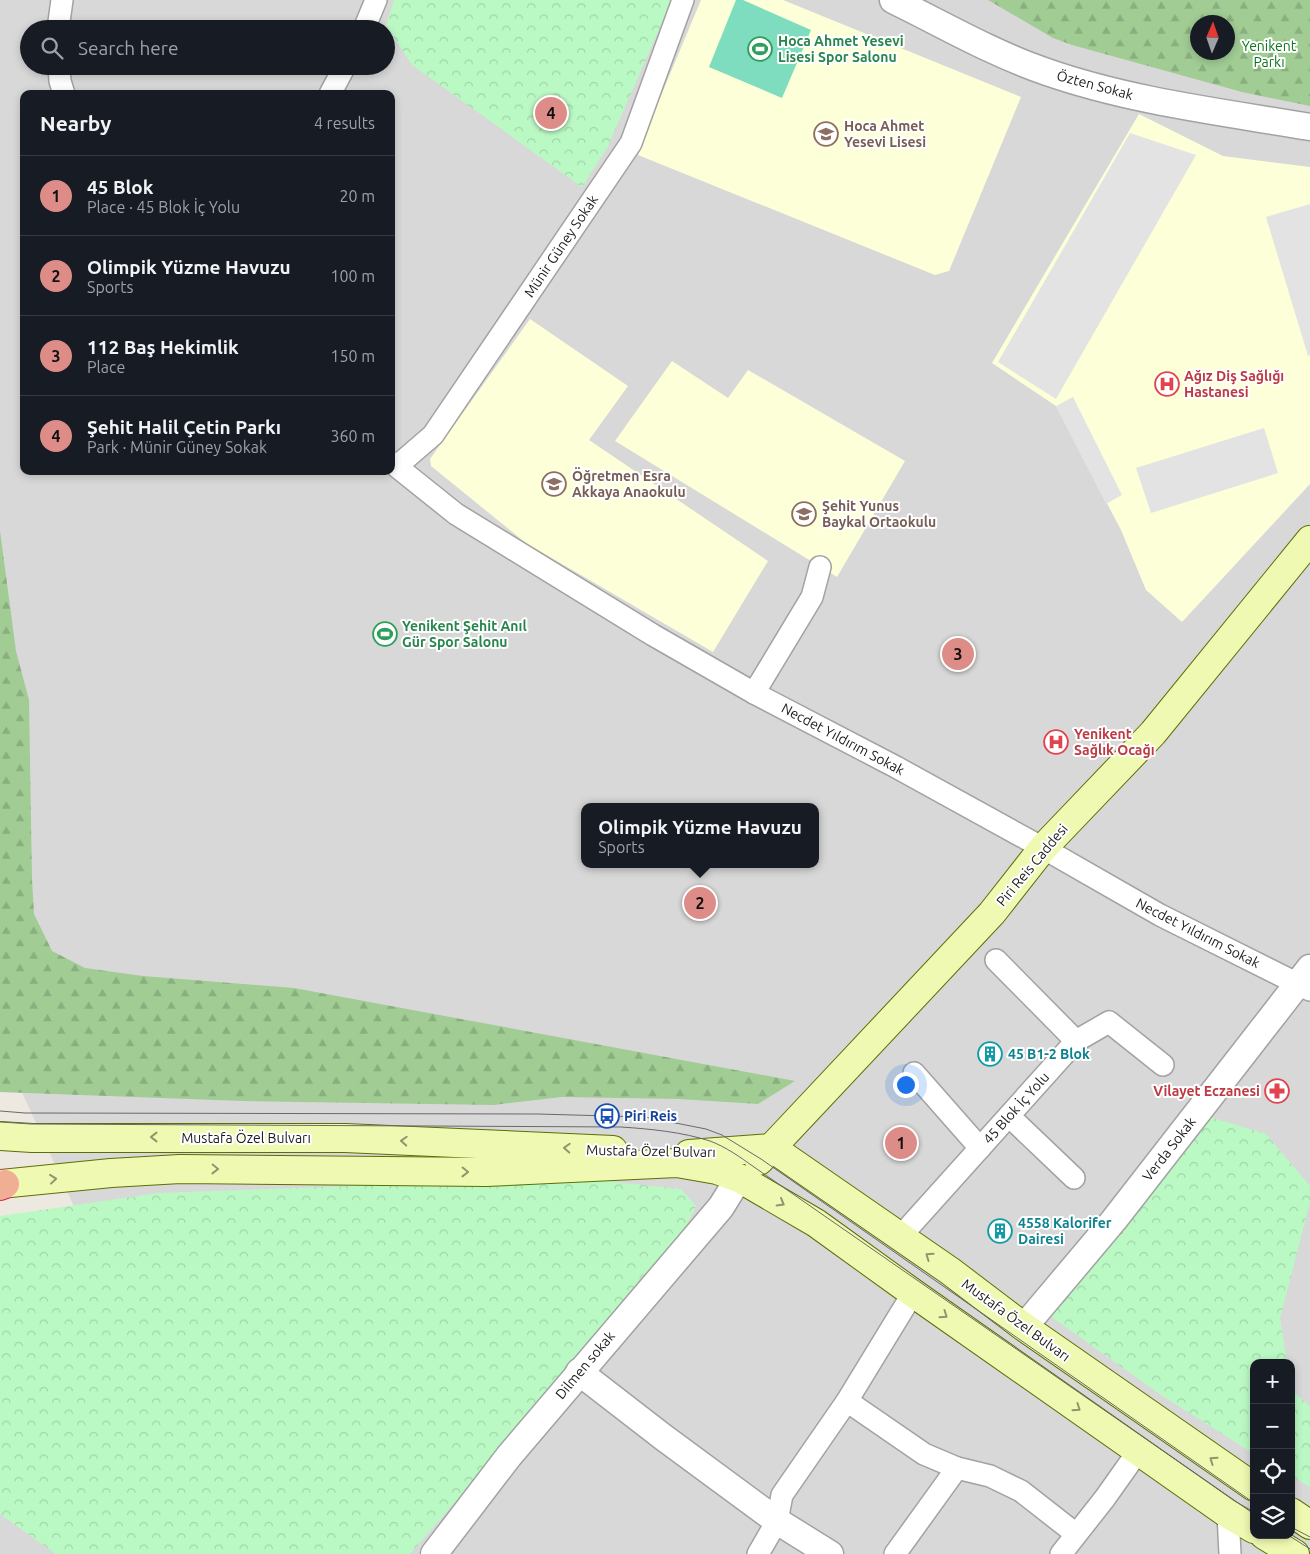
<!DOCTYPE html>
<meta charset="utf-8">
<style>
:root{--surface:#171b24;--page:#20242c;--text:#f1f3f6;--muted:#9ea1a6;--line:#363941;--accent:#dd8c87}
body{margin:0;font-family:Ubuntu,sans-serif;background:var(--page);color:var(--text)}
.controls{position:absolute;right:15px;bottom:15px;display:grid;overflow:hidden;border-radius:10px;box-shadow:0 2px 8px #0003}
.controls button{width:45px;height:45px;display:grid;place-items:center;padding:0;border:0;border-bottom:1px solid var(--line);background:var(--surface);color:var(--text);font:25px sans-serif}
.compass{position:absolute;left:1190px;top:15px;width:45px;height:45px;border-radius:50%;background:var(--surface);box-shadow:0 2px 8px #0003;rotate:2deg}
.you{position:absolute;left:905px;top:1084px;width:18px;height:18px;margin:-12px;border:4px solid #fff;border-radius:50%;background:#1a73e8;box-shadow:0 0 0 8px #1a73e833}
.badge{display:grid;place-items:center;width:32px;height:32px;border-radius:50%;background:var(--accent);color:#111;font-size:16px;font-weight:700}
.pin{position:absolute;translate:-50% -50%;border:2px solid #fff;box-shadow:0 1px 5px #0006}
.popup{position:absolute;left:581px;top:803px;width:238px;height:65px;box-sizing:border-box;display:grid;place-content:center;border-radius:10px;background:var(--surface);filter:drop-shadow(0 1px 4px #0005);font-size:16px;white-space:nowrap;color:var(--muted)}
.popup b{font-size:19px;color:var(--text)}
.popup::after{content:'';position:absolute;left:50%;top:100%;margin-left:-10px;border:10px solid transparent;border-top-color:var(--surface)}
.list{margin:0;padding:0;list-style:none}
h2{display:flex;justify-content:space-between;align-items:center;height:65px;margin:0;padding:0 20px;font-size:21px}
h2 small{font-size:16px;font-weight:400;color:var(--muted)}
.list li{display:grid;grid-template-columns:32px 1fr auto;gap:15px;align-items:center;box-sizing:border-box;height:80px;padding:0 20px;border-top:1px solid var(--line)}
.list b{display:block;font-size:19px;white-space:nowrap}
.list p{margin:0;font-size:16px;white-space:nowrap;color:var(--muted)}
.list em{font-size:16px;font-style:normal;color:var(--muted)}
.icon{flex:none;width:28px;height:28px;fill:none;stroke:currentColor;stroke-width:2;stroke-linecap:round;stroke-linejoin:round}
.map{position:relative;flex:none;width:1310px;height:1554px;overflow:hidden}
.search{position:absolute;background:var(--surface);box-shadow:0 2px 8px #0003;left:20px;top:20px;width:375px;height:55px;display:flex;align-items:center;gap:12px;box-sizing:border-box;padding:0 18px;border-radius:28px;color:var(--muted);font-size:19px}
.panel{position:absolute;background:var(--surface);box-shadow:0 2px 8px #0003;left:20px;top:90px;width:375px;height:385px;border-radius:10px}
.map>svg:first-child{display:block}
.residential{fill:#d9d8d8;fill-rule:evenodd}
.education{fill:#fcffd7}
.forest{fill:url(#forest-firs);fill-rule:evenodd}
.park{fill:url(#park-crowns)}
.pitch{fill:#7dddbe}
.parking{fill:#e3e3e3}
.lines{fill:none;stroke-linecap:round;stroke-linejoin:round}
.minor-casing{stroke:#a2a2a2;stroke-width:24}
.tertiary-casing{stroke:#a2a2a2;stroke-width:29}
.secondary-casing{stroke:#5c6f04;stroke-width:30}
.trunk-casing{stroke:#d52353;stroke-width:30}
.minor{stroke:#fff;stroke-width:21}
.tertiary{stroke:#fff;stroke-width:26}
.secondary{stroke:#f0f9b2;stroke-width:28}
.trunk{stroke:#f0ae94;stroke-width:28}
.tram{stroke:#696969;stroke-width:1}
.oneway{stroke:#90956e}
.labels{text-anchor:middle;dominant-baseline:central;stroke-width:4;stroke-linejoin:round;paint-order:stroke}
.leisure-label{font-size:14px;font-weight:bold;fill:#27864d;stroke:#fff;text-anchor:start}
.park-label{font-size:14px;fill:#0b771b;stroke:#fff}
.street-label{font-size:14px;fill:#1b1b1b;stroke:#fff}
.education-label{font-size:14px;font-weight:bold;fill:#785e54;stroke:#fff;text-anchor:start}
.health-label{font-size:14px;font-weight:bold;fill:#be3a42;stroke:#fff;text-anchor:start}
.culture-label{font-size:14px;font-weight:bold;fill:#0d838f;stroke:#fff;text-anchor:start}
.transit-label{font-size:14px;font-weight:bold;fill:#164399;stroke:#fff;text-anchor:start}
</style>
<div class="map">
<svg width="1310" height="1554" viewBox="0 0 1310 1554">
<defs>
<pattern id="forest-firs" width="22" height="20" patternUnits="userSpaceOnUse" patternTransform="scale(1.25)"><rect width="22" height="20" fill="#a1cc94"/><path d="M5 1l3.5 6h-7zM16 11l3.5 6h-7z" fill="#8aaf7f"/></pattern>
<pattern id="park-crowns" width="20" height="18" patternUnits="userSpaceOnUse" patternTransform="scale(1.25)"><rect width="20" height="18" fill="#bbf9c4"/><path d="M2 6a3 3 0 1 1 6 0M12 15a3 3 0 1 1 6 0" fill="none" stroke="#a0d5a8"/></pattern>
</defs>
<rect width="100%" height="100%" fill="#ede9e0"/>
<path class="residential" d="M0 0H1310V1554H0V1356L97 1257 0 1044ZM1198 22H1228V52H1198ZM29 29H386V66H29ZM24 94H391V471H24ZM585 807H815V864H585ZM1254 1363H1291V1535H1254Z"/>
<g class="education">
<polygon points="701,0 783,0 1021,97 949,271 935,275 638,155 660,98"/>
<polygon points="1139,114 1223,156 1310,167 1310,484 1182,622 1146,590 1121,530 1056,406 992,363"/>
<polygon points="530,319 628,386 589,440 768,561 713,652 526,543 431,466 430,459"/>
<polygon points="672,361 728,398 748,370 905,461 837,577 615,441"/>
</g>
<g class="forest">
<path d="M988 0H1310V106L1242 92 1072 45 1053 38ZM1198 22H1228V52H1198Z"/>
<polygon points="0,531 16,651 29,700 32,879 34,914 52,951 85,968 143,976 294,988 795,1081 758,1104 679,1099 562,1097 494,1105 242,1101 0,1092"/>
</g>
<g class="park">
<polygon points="394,0 672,0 607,148 582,187 412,65 386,25"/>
<polygon points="1207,1116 1266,1134 1310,1186 1310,1202 1280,1318 1287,1363 1254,1363 1254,1454 1158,1393 1049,1315"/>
<polygon points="576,1178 681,1189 696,1206 681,1237 497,1454 410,1554 56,1554 0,1514 0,1216 158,1193"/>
<polygon points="1291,1389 1292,1391 1310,1406 1310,1487 1291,1476"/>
</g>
<polygon class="pitch" points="736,0 743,0 811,30 782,98 709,67"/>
<g class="parking">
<polygon points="1130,133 1196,155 1056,399 998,362"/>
<polygon points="1310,204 1310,355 1308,356 1266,217"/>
<polygon points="1073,397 1122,495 1106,504 1056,406"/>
<polygon points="1264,428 1278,473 1151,513 1136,468"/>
</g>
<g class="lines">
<g class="minor-casing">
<g id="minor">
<polyline points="58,29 62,0"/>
<polyline points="364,29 376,0"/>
<polyline points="59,66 60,81 64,94"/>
<polyline points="330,94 345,66"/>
<polyline points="391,462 456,514 653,635 754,693 896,767 1043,848 1160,915 1310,990"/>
<polyline points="397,466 433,435 631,143 683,0"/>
<polyline points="754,693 812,597 820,567"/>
<polyline points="1076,1041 1109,1022 1163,1065"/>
<polyline points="914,1073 980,1148"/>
<polyline points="1009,1116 1074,1178"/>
<polyline points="900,1237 1076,1041 996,960"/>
<polyline points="847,1401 924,1454 957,1468 990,1476 1021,1491 1076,1534"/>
<polyline points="1228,1514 1230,1554"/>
<polyline points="758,1554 777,1521 782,1495 847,1401 913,1293"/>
<polyline points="895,1554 957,1468"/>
<polyline points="1061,1554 1105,1498 1139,1450"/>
</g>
</g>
<g class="tertiary-casing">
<g id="tertiary">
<path d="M893 0C942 24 992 53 1044 71 1129 101 1221 112 1310 127"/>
<polyline points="1024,1327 1114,1220 1310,968"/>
<polyline points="579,1372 663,1437 777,1521 830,1554"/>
<polyline points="434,1554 509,1456 721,1207 739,1178"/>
</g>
</g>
<g class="secondary-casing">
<g id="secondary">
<polyline points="0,1136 32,1138 345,1138 613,1150"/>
<polyline points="689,1154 772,1148 950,1271 1024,1327 1254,1487"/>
<polyline points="759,1161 992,913 1043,848 1153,733 1310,540"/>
<polyline points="0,1184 111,1173 180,1169 486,1172 677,1163 717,1170 739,1178 816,1223 913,1293 1228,1514 1254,1529"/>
<polyline points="1291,1512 1310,1525"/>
<polyline points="1264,1535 1295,1554"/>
</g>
</g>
<g class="trunk-casing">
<polyline id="trunk" points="0,1186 5,1184"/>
</g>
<use href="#minor" class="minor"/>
<use href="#tertiary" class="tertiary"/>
<use href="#secondary" class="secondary"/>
<use href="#trunk" class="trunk"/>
<g class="tram">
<polyline points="0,1111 25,1113 538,1114 645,1117 706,1129 722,1135 761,1159 1254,1503"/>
<path d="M0 1122 31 1124 621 1127C651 1129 682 1132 710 1141 726 1147 740 1157 754 1167L1254 1514"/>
<polyline points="1291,1527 1310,1537"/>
<polyline points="1288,1535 1310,1549"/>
</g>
</g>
<defs><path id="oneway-chevron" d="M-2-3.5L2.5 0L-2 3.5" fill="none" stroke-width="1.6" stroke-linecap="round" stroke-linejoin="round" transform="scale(1.25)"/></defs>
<g class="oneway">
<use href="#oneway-chevron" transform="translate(154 1137) rotate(-180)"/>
<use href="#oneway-chevron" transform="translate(404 1141) rotate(-177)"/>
<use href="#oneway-chevron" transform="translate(567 1148) rotate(-177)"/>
<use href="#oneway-chevron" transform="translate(215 1169) rotate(1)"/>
<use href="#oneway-chevron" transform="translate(465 1172) rotate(1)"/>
<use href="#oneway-chevron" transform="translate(53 1179) rotate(-6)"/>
<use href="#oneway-chevron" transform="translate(781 1203) rotate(30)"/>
<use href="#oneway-chevron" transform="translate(929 1256) rotate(-145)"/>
<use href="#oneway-chevron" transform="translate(944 1315) rotate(35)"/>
<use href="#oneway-chevron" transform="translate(1077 1408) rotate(35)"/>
<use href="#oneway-chevron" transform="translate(1213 1460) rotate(-145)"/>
</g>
<defs>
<g id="stadium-ring" transform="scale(1.25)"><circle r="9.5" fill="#fff" stroke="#2e9e5b" stroke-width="1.5"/><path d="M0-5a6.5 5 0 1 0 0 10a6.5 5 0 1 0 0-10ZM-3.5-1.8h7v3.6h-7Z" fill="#2e9e5b"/></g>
<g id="school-ring" transform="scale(1.25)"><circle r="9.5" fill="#fff" stroke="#8d6e63" stroke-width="1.5"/><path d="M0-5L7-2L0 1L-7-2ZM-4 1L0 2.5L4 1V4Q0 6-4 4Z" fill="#8d6e63"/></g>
<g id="hospital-ring" transform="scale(1.25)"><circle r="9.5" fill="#fff" stroke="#e0444e" stroke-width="1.5"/><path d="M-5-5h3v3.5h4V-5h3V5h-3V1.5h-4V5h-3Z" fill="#e0444e"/></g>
<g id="building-ring" transform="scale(1.25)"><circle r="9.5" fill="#fff" stroke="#0f9aa8" stroke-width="1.5"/><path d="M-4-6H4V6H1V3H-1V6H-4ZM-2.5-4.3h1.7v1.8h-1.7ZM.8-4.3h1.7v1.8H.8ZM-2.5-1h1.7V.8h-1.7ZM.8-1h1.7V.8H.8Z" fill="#0f9aa8"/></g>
<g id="pharmacy-ring" transform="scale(1.25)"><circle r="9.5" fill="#fff" stroke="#e0444e" stroke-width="1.5"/><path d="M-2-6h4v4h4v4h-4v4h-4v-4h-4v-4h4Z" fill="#e0444e"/></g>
<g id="bus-ring" transform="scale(1.25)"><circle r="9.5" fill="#fff" stroke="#1a4fb4" stroke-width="1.5"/><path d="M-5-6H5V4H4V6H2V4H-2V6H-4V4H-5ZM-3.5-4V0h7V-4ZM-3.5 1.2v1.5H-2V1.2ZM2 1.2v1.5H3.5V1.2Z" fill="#1a4fb4"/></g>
</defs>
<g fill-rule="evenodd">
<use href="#stadium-ring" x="760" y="49"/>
<use href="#school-ring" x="826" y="134"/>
<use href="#hospital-ring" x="1167" y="384"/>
<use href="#school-ring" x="554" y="484"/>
<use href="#school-ring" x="804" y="514"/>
<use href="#stadium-ring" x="385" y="634"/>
<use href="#hospital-ring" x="1056" y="742"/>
<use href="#building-ring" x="990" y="1054"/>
<use href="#pharmacy-ring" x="1277" y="1091"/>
<use href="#bus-ring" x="607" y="1116"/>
<use href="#building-ring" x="1000" y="1231"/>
</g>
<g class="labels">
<g class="leisure-label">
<text x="778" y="41">Hoca Ahmet Yesevi<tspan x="778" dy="16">Lisesi Spor Salonu</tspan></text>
<text x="402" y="626">Yenikent Şehit Anıl<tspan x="402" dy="16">Gür Spor Salonu</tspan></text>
</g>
<g class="park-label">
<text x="1269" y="46">Yenikent<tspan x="1269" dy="16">Parkı</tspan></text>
</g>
<g class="street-label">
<text transform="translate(1095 85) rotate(15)">Özten Sokak</text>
<text transform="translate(561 246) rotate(-56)">Münir Güney Sokak</text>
<text transform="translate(843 739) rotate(28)">Necdet Yıldırım Sokak</text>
<text transform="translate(1032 865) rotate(-50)">Piri Reis Caddesi</text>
<text transform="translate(1198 933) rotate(27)">Necdet Yıldırım Sokak</text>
<text transform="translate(1016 1108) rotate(-48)">45 Blok İç Yolu</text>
<text x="246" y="1138">Mustafa Özel Bulvarı</text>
<text transform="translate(1169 1149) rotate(-52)">Verda Sokak</text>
<text transform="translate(651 1151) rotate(1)">Mustafa Özel Bulvarı</text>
<text transform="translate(1016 1320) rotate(36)">Mustafa Özel Bulvarı</text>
<text transform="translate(585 1365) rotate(-50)">Dilmen sokak</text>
</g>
<g class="education-label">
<text x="844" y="126">Hoca Ahmet<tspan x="844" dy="16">Yesevi Lisesi</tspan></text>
<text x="572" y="476">Öğretmen Esra<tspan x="572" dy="16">Akkaya Anaokulu</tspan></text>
<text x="822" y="506">Şehit Yunus<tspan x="822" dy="16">Baykal Ortaokulu</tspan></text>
</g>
<g class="health-label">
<text x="1184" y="376">Ağız Diş Sağlığı<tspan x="1184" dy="16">Hastanesi</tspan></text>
<text x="1074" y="734">Yenikent<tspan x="1074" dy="16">Sağlık Ocağı</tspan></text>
<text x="1260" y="1091" text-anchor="end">Vilayet Eczanesi</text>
</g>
<g class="culture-label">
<text x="1008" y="1054">45 B1-2 Blok</text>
<text x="1018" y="1223">4558 Kalorifer<tspan x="1018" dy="16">Dairesi</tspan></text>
</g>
<g class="transit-label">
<text x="624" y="1116">Piri Reis</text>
</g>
</g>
</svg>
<div class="controls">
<button>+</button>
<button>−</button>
<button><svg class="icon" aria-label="locate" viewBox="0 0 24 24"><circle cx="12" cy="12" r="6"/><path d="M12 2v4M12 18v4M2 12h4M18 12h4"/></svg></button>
<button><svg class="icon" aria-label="layers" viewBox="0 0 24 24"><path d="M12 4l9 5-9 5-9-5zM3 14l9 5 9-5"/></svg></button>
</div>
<svg class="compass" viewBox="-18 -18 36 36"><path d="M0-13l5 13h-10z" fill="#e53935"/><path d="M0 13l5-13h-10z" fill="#9ea1a6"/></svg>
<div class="you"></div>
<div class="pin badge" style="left:901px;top:1143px">1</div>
<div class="pin badge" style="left:700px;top:903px">2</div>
<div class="popup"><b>Olimpik Yüzme Havuzu</b>Sports</div>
<div class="pin badge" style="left:958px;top:654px">3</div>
<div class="pin badge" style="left:551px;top:113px">4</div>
<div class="search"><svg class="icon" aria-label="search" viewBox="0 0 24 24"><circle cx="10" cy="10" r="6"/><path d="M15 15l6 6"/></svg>Search here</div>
<section class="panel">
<h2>Nearby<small>4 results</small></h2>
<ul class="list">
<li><span class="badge">1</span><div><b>45 Blok</b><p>Place · 45 Blok İç Yolu</p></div><em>20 m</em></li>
<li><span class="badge">2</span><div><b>Olimpik Yüzme Havuzu</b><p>Sports</p></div><em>100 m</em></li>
<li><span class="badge">3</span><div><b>112 Baş Hekimlik</b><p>Place</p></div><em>150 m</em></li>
<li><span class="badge">4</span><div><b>Şehit Halil Çetin Parkı</b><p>Park · Münir Güney Sokak</p></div><em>360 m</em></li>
</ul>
</section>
</div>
